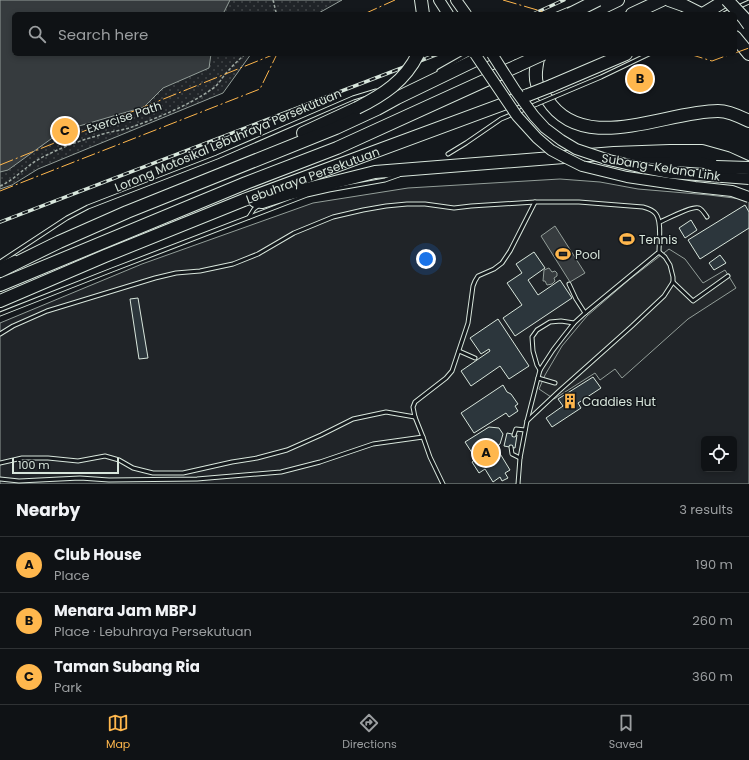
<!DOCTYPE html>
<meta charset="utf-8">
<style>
:root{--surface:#0f1215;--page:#181b1e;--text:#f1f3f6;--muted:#9b9ea0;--line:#2f3234;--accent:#ffb74d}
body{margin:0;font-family:Poppins,sans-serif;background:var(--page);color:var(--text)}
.controls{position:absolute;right:12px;bottom:12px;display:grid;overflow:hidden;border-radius:6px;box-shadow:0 2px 6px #0003}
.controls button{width:36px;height:36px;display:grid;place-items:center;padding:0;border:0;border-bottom:1px solid var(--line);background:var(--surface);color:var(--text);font:20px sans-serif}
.scale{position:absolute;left:12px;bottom:10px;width:107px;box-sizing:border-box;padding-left:4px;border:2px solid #d8e6dc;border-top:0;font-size:11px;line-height:14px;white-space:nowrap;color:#d8e6dc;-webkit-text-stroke:3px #14181c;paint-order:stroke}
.you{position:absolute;left:426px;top:259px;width:14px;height:14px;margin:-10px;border:3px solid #fff;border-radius:50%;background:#1a73e8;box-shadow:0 0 0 6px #1a73e833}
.badge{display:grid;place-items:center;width:26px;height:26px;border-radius:50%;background:var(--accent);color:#111;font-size:13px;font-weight:700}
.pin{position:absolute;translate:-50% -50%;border:2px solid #fff;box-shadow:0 1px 4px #0006}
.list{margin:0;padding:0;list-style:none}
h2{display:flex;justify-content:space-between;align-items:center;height:52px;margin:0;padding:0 16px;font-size:17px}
h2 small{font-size:13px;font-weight:400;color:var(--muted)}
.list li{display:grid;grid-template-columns:26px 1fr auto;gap:12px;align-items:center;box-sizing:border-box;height:56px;padding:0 16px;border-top:1px solid var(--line)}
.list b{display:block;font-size:15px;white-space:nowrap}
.list p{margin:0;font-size:13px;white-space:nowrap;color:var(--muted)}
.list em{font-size:13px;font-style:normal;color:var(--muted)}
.icon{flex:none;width:22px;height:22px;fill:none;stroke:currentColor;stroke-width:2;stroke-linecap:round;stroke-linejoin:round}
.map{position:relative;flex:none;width:749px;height:484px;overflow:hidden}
.search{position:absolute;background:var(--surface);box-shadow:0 2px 6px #0003;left:12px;right:12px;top:12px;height:44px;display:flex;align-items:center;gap:10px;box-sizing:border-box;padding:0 14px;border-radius:6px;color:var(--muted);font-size:15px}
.sheet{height:220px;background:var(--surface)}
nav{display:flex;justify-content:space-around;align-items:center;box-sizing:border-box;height:56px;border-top:1px solid var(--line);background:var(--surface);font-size:11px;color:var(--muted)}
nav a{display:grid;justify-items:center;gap:2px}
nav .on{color:var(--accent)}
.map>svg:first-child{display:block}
.green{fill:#202428;stroke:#939e99;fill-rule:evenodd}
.park{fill:url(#park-dots);stroke:#939e99}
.parking{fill:#24282b;stroke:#939e99}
.water{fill:#363b3e;stroke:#939e99}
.building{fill:#2c363c;stroke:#d8e6dc}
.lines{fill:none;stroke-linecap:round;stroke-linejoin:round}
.lane-casing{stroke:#d8e6dc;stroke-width:5}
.primary-casing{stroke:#d8e6dc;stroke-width:12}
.highway-casing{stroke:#d8e6dc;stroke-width:14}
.path{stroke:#9da8a2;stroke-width:1.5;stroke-dasharray:3 2;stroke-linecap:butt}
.lane{stroke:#14181c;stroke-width:3}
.primary{stroke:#14181c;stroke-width:10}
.highway{stroke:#14181c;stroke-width:12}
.rail-casing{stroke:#d8e6dc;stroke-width:3.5}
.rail{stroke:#14181c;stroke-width:2;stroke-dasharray:6;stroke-linecap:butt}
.lane-bridge-casing{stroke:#d8e6dc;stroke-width:5;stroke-linecap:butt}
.primary-bridge-casing{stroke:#d8e6dc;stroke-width:12;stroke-linecap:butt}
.highway-bridge-casing{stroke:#d8e6dc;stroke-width:14;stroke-linecap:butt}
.lane-bridge{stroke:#14181c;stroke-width:3}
.primary-bridge{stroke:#14181c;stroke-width:10}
.highway-bridge{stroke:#14181c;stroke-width:12}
.power{stroke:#ffb74d;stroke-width:1;stroke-dasharray:14 3 2 3;stroke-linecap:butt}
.labels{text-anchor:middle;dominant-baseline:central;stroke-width:3;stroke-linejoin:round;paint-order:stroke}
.street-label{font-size:12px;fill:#d8e6dc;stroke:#14181c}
.poi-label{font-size:12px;fill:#d8e6dc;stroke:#14181c;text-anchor:start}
</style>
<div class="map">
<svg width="749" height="484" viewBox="0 0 749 484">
<defs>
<pattern id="park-dots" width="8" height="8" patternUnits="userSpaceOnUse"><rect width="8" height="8" fill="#202428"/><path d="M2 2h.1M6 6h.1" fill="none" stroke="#404447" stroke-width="1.8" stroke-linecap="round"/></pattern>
</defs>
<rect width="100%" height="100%" fill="#14181c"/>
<path class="green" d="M560 179 600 182 638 189 709 195 742 199 749 201V484H0V323L142 264 313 203 408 188ZM704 439H734V469H704Z"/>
<polygon class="park" points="0,0 342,0 317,14 14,14 14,54 251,54 223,93 38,169 12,185 0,189"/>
<polygon class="parking" points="669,249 685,259 703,283 725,270 736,288 688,319 622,378 615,369 600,380 595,373 554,399 539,389 545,375 562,346 587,316 630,279"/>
<g class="water">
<polygon points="0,0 230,0 223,14 14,14 14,54 211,54 209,68 163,88 144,107 62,131 8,170 0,172"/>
<polygon points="555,226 585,273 570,282 541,236"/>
<polygon points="549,268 552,272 555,271 557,273 557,276 554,278 555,281 552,284 547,285 545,281 543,281 544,270"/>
</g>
<g class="building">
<circle cx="640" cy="80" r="9"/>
<polygon points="745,205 749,212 749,228 700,259 688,240"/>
<polygon points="691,220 697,230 685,238 679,228"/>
<polygon points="534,252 545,268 528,280 538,295 560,280 572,298 515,336 503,318 522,305 507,283 522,273 516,264"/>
<polygon points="720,255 726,263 714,270 709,263"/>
<polygon points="138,298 148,358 139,359 130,299"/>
<polygon points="498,319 529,366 509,379 500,366 471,386 461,371 490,351 489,349 481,354 470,338"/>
<polygon points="593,377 601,388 578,403 581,408 552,427 546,418 563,406 558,399"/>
<polygon points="503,385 507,392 511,394 518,404 515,406 518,411 509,417 506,413 474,433 461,413"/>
<polygon points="489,427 499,428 503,434 500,444 496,447 510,470 505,473 508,478 502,481 500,477 493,482 485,469 479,473 472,462 476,459 465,442"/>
<polygon points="507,433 517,435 515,448 504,446"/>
</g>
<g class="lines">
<g class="lane-casing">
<g id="lane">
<polyline points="738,7 749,2"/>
<polyline points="557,14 569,9"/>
<polyline points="724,14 733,9"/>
<polyline points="439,71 469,54"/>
<polyline points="556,96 601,77 649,54"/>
<polyline points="448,154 466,143 501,119 537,104"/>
<polyline points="249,217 254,209 258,206"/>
<path d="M660 222C667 219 693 205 699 208 702 209 705 214 707 217"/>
<polyline points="0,262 67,218 88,207 217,157 353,98 376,91"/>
<polyline points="0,264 15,257"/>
<polyline points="673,282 693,301 728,276"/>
<polyline points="569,284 576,299 585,313"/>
<polyline points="0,314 112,270 307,195 329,190 385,180 399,175"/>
<path d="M0 334 13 326 47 311 155 278 176 273 200 271 233 264 258 254 294 233 333 217 363 210 386 206 407 204H425L454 208 471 206 535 202H579L643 207C647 208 653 210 656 214 662 222 659 242 659 252L585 313 574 323 563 337 553 350 540 370 527 421 520 458 518 484"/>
<polyline points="459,351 475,358"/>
<polyline points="540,370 537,365 533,351 532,337 537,330 550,322 561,321 574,323"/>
<polyline points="538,378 555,383"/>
<polyline points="527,421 559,391 632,326 664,296 673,282 673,277 670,265 665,257 659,252"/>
<polyline points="514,435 516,429 525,430"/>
<polyline points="511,447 512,454 520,458"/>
<polyline points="0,463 22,458 48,458 78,461 105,456 119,460 133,468 153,473 183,473 232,462 257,458 287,450 321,435 353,419 386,412 415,417"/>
<polyline points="0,479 19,481 80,478 109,480 197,479 281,472 320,462 373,444 423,437"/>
<polyline points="443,484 430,457 423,437 415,417 413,407 415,402 446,378 452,371 468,323 473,286 475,281 478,276 494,269 502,263 510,251 535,202"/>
</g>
</g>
<g class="primary-casing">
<g id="primary">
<polyline points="439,0 448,14"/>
<polyline points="456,0 466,14"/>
</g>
</g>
<g class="highway-casing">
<g id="highway">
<polyline points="421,0 423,14"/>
<polyline points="669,0 683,5 701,14"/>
<polyline points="589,14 618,0"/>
<polyline points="632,14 662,0"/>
<polyline points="703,14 726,0"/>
<polyline points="735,37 749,54"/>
<path d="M539 54C537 63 534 74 537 84 538 89 543 95 547 99 583 156 665 111 718 111 727 111 741 117 749 121"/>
<polyline points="551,86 626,54"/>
<polyline points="303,133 357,108"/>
<polyline points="629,156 644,160 675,160 705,162 726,169"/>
<polyline points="255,201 262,202 287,194 375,172 614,153 670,151 702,151 727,158 749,168"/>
<polyline points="0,271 59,242 127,212 336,128 377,109 397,98 488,54"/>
<polyline points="0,285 246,183 337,148 517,66"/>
<path id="s1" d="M0 301 105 256 244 200 528 95"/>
</g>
</g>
<g class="path">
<polyline points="273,0 276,12 275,14"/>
<path d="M0 186C10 182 17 175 25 169 33 162 42 157 51 153 66 146 81 140 97 136 107 132 119 131 129 128 155 119 190 105 212 89 219 85 222 77 228 71 233 65 239 60 245 54"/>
</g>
<use href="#lane" class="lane"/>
<use href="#primary" class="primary"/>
<use href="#highway" class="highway"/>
<g class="rail-casing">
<g id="rail">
<polyline points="533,14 564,0"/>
<polyline points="0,222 438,54"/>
</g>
</g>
<use href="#rail" class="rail"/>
<g class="lane-bridge-casing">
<polyline id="lane-bridge" points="537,104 556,96"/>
</g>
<g class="primary-bridge-casing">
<g id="primary-bridge">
<polyline points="475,54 517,116 537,138 551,150 566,158 582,166 627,177 695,187 732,191 749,197"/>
<polyline points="492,54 515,90 534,116 545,128 561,140 576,149 609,160 639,167 670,173 749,179"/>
</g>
</g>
<g class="highway-bridge-casing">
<g id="highway-bridge">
<polyline points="727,0 744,18 749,25"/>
<polyline points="570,14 598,0"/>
<polyline points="517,66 543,54"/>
<polyline points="528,95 551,86"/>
<path d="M357 108C383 95 405 81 418 54"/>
<polyline points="716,167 749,168"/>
</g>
</g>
<use href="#lane-bridge" class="lane-bridge"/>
<use href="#primary-bridge" class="primary-bridge"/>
<use href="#highway-bridge" class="highway-bridge"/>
<g class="power">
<polyline points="503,0 551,14"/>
<polyline points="364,14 395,0"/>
<polyline points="735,53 749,48"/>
<polyline points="689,54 712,61 731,54"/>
<polyline points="0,165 275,54"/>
<polyline points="0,191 260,89 277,54"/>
</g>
</g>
<defs>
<g id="stadium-bare" transform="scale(1.2)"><path d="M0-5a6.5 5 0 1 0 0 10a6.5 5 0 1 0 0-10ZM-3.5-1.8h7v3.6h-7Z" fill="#ffb74d" stroke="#14181c" stroke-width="2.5" paint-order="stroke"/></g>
<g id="building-bare" transform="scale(1.2)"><path d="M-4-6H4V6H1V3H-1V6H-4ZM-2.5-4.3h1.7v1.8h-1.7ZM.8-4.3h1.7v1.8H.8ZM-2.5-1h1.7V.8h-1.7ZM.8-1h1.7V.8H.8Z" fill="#ffb74d" stroke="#14181c" stroke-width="2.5" paint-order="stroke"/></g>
</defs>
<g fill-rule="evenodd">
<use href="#stadium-bare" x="627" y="239"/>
<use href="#stadium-bare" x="563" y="254"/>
<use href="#building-bare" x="570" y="401"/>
</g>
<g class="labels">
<g class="street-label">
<text transform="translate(124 117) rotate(-18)">Exercise Path</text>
<text transform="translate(228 140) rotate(-23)">Lorong Motosikal Lebuhraya Persekutuan</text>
<text transform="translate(661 167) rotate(9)">Subang-Kelana Link</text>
<text stroke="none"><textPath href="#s1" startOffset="337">Lebuhraya Persekutuan</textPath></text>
</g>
<g class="poi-label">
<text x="639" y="239">Tennis</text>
<text x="575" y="254">Pool</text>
<text x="582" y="401">Caddies Hut</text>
</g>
</g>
</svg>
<div class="controls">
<button><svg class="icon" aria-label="locate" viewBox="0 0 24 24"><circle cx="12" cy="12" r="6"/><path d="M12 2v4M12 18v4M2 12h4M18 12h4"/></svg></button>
</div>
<div class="scale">100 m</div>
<div class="you"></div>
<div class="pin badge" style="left:486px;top:453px">A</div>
<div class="pin badge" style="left:640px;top:79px">B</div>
<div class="pin badge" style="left:65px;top:131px">C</div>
<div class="search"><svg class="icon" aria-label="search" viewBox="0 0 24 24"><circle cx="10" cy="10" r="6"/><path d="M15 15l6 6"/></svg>Search here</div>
</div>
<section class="sheet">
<h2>Nearby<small>3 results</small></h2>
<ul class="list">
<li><span class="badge">A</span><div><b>Club House</b><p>Place</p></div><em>190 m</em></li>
<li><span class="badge">B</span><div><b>Menara Jam MBPJ</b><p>Place · Lebuhraya Persekutuan</p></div><em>260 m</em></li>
<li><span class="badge">C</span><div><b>Taman Subang Ria</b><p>Park</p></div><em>360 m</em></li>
</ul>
</section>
<nav>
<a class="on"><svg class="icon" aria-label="map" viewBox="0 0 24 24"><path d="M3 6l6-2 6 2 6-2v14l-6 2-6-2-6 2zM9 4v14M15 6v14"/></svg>Map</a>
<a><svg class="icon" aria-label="directions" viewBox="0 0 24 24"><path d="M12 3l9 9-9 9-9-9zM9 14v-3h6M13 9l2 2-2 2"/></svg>Directions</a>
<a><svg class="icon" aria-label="saved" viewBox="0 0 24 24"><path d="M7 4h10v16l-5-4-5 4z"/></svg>Saved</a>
</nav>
